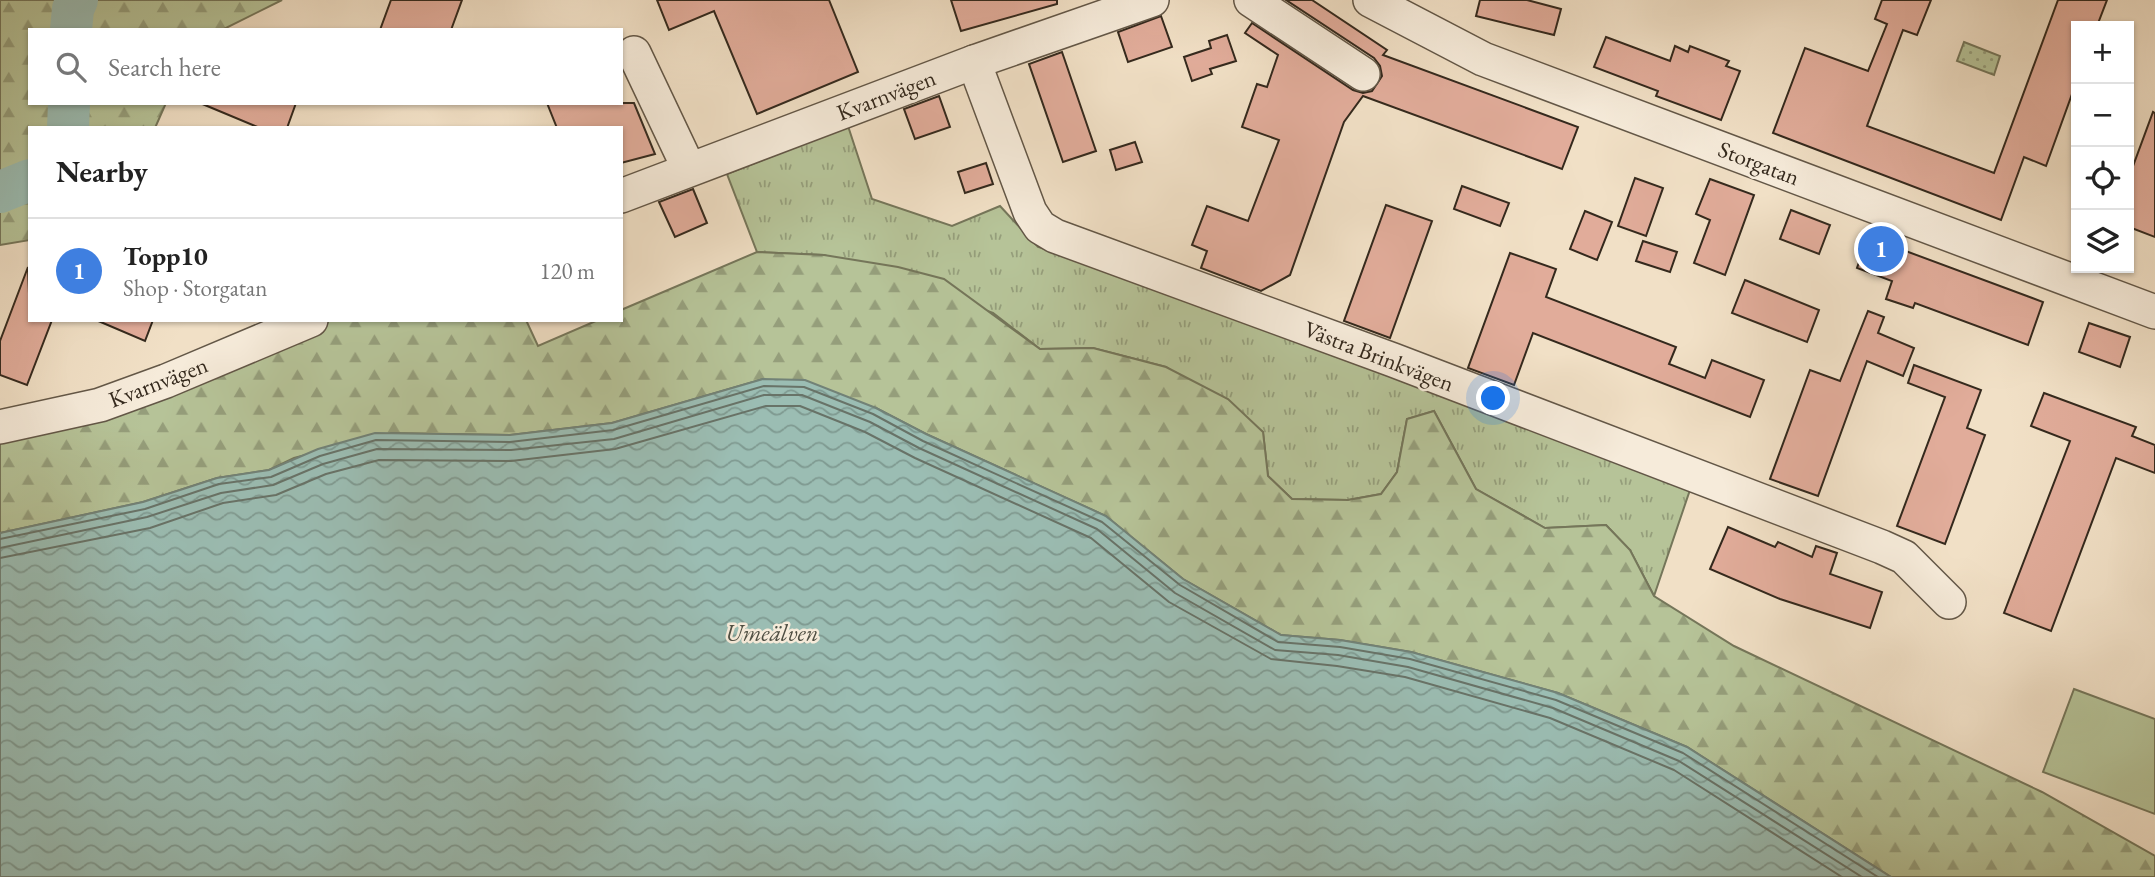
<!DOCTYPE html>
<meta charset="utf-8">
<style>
:root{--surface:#fff;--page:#f2f2f2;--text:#222;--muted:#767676;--line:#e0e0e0;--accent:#db2777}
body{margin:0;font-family:"EB Garamond",serif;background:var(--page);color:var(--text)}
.controls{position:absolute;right:21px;top:21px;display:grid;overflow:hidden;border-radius:0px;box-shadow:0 2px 5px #0004}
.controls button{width:63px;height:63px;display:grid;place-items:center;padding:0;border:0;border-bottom:2px solid var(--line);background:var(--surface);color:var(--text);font:35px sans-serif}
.you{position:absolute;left:1494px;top:399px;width:24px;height:24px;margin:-18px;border:5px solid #fff;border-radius:50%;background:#1a73e8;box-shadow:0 0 0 10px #1a73e833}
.badge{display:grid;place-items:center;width:46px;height:46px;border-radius:50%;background:var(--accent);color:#fff;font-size:23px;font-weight:700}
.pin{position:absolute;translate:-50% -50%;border:4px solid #fff;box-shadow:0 2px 7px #0006}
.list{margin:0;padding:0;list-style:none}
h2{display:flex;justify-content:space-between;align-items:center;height:91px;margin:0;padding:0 28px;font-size:30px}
h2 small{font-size:23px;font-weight:400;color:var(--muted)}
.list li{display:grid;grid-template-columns:46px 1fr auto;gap:21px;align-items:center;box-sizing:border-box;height:105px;padding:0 28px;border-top:2px solid var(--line)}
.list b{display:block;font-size:26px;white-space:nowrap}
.list p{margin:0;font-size:23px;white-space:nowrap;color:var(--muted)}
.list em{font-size:23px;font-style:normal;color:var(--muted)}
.icon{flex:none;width:38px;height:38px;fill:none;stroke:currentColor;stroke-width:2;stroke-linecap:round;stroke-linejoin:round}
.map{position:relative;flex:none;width:2155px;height:877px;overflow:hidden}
.search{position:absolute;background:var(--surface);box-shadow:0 2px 5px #0004;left:28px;top:28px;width:595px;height:77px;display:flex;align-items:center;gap:18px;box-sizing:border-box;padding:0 24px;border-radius:0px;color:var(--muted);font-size:26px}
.panel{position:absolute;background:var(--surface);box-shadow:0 2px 5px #0004;left:28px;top:126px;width:595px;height:196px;border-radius:0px}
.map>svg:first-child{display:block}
.grass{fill:url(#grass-tufts);stroke:#75765a;stroke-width:2}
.forest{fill:url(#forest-firs);stroke:#75765a;stroke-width:2}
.park{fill:url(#park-dots);stroke:#75765a;stroke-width:2}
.pitch{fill:#b6c398;stroke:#75765a;stroke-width:2}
.water{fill:url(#water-waves);stroke:#728277;stroke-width:2}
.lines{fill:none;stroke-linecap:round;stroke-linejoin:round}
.shore{stroke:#687368;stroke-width:2}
.river{stroke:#9bbdb3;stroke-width:42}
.building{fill:#e1ac9a;stroke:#34291d;stroke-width:2}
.minor-casing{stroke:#635747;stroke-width:36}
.minor{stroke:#f6ebda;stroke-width:33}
.labels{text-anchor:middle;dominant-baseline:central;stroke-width:5;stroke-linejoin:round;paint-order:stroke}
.street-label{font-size:23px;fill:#34291d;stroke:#f6ebda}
.water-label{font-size:24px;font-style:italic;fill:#4e4e42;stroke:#f6ebda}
</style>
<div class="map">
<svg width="2155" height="877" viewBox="0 0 2155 877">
<defs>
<pattern id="grass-tufts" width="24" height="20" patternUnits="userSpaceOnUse" patternTransform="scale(1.75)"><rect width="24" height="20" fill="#b6c398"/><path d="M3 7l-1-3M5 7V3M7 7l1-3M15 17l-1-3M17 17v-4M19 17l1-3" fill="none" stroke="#959e7b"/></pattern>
<pattern id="forest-firs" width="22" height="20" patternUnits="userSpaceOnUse" patternTransform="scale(1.75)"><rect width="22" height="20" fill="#b6c398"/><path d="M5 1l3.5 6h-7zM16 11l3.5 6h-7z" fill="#959e7b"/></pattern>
<pattern id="park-dots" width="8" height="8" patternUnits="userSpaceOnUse" patternTransform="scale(1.75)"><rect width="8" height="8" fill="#b6c398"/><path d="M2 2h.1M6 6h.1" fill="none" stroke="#959e7b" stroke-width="1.8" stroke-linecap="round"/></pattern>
<pattern id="water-waves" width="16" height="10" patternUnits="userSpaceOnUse" patternTransform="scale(1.75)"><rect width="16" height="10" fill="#9bbdb3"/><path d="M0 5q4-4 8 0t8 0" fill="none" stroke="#7f9a91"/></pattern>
</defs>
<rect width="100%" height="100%" fill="#f1e0c6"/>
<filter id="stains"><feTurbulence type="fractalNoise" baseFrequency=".00286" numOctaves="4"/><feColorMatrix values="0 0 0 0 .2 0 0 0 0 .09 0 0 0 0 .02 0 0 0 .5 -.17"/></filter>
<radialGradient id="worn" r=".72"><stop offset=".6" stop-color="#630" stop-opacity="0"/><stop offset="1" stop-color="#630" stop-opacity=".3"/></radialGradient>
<polygon class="grass" points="848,126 872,199 952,226 1000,206 1038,247 1156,284 1693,481 1654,596 1630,550 1606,525 1545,528 1476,489 1434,411 1407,419 1397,472 1381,494 1348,500 1292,499 1268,476 1263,432 1166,367 1093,348 1040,349 993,313 824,255 757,252 727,174"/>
<g class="forest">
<polygon points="0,0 282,0 222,30 30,30 30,103 166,103 155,128 30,128 30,240 0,245"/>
<polygon points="757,252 824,255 898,267 944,279 1040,349 1093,348 1166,367 1228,399 1263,432 1268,476 1292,499 1348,500 1381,494 1397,472 1407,419 1434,411 1476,489 1545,528 1606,525 1630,550 1654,596 1734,646 2042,792 2155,856 2155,877 1891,877 1687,747 1558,693 1411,652 1340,640 1281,635 1183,579 1106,516 926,434 876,408 763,379 612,423 510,435 391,433 294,458 269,470 217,478 143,502 0,533 0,427 311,320 526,320 538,346 598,320 621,320 621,310"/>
</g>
<polygon class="park" points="1964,42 2000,56 1994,75 1957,61"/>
<polygon class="pitch" points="2074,689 2155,719 2155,814 2043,772"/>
<polygon class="water" points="763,379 805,380 876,408 926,434 1106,516 1183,579 1281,635 1340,640 1411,652 1558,693 1687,747 1891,877 0,877 0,533 143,502 217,478 269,470 318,449 375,433 510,435 612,423"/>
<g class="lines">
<g class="shore">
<polyline points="0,539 145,509 219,484 271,477 320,456 376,440 510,442 613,430 764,386 804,387 873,414 923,441 1102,522 1180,585 1278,642 1340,647 1410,659 1556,700 1683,753 1878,877"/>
<polyline points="0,548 147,517 221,493 273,485 323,464 377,449 511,450 614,439 764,395 802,395 870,422 919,448 1097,529 1175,593 1275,650 1338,655 1408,667 1553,708 1679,761 1862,877"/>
<polyline points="0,558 150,528 223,503 276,495 326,474 379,460 511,461 615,449 766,406 800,406 865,432 915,458 1091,538 1169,602 1271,659 1337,666 1405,677 1550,718 1674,770 1842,877"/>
</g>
<g class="river">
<polyline points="71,30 73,9 77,0"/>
<polyline points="68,128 69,103"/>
<polyline points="0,192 30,180"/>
</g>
</g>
<g class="building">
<polygon points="391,0 462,0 451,30 380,30"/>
<polygon points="657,0 829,0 858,72 757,114 714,11 669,30"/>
<polygon points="951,0 1057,0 1057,4 961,31"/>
<polygon points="1286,0 1312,0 1387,50 1383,55 1578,127 1562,169 1363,96 1344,122 1290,275 1261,291 1201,268 1207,251 1192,245 1207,206 1248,221 1279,140 1242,127 1257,84 1267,87 1278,55 1245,33 1252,23 1353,90 1363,93 1372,91 1382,76 1380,66 1374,58"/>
<polygon points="1480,0 1527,0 1561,9 1554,35 1476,16"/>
<polygon points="1882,0 1931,0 1917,35 1903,30 1867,126 1994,173 2058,0 2107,0 2097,26 2076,26 2076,83 2046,166 2024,157 2001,220 1773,133 1805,48 1868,71 1887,24 1875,19"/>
<polygon points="1161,16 1172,47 1128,62 1118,32"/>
<polygon points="1227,35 1236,61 1210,69 1212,74 1192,81 1184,57 1211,48 1209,41"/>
<polygon points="1606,37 1670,61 1675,46 1688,52 1690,46 1729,61 1726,66 1740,71 1721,120 1656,96 1658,91 1594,67"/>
<polygon points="1062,52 1096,151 1063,162 1029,64"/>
<polygon points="939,96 950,127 915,139 904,109"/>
<polygon points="200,103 296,103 287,128 260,128"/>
<polygon points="547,103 634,103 655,154 621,163 621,128 557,128"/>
<polygon points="2153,112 2155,113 2155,237 2129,227 2129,177"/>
<polygon points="1135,142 1142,162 1116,170 1110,150"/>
<polygon points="986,163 993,184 965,193 958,172"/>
<polygon points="1635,178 1663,188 1646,236 1618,226"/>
<polygon points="1710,179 1754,195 1725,275 1694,263 1710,220 1696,214"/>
<polygon points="1462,186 1509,203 1500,226 1454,209"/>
<polygon points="693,189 707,223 675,237 659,202"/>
<polygon points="1386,205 1432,221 1390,338 1344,321"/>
<polygon points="1791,210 1830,225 1819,254 1780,239"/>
<polygon points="1585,211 1612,222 1597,260 1570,249"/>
<polygon points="1868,237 2043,302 2028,345 1915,303 1913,308 1886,299 1892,281 1857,268"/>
<polygon points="1643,241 1677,252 1670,272 1636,261"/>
<polygon points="1510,253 1556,269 1546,297 1676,347 1669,364 1705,378 1712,360 1764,380 1750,417 1533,333 1514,385 1468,368"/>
<polygon points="28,267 30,320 52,320 27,385 0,375 0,341"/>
<polygon points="1745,280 1819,310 1807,342 1732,313"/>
<polygon points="1868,311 1884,317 1878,333 1914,348 1903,376 1867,361 1818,496 1770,479 1810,370 1840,381"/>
<polygon points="96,320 153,320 145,341"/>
<polygon points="2089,323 2130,337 2120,367 2079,352"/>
<polygon points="1914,365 1981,390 1967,428 1985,435 1945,544 1897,526 1945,397 1908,383"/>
<polygon points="2044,393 2136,427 2132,436 2155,445 2155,473 2116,458 2051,631 2004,613 2070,441 2031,426"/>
<polygon points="1728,527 1775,547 1778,542 1812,557 1816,546 1837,553 1830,574 1882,592 1870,628 1780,599 1710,569"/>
</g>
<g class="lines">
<g class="minor-casing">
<g id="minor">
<polyline points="1251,0 1363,74"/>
<polyline points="1370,0 1483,59 2155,312"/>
<polyline points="634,53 689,169"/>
<polyline points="974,62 1030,212 1040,227 1055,236 1393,360 1882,547 1904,557 1949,602"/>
<polyline points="621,196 974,62 1152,0"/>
<polyline points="0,427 100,405 166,381 311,320"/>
</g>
</g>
<use href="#minor" class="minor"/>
</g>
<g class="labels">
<g class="street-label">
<text transform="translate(886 95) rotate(-21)">Kvarnvägen</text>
<text transform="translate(1759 163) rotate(21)">Storgatan</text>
<text transform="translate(1379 356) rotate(21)">Västra Brinkvägen</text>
<text transform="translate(158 382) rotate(-21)">Kvarnvägen</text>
</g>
<g class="water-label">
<text x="772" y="632">Umeälven</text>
</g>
</g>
<rect width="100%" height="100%" filter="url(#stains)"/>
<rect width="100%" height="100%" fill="url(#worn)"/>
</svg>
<div class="controls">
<button>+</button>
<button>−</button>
<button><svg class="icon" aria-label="locate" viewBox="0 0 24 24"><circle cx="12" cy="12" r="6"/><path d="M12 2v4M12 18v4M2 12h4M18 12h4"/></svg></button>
<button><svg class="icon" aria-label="layers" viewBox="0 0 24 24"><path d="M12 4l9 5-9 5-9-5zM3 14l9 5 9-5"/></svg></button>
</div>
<div class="you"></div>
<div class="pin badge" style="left:1881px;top:249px;background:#3f7fe0">1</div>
<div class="search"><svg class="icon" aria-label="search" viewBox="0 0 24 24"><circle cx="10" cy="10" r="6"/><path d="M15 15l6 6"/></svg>Search here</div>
<section class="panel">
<h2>Nearby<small></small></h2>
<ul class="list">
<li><span class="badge" style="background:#3f7fe0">1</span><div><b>Topp10</b><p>Shop · Storgatan</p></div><em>120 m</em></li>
</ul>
</section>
</div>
